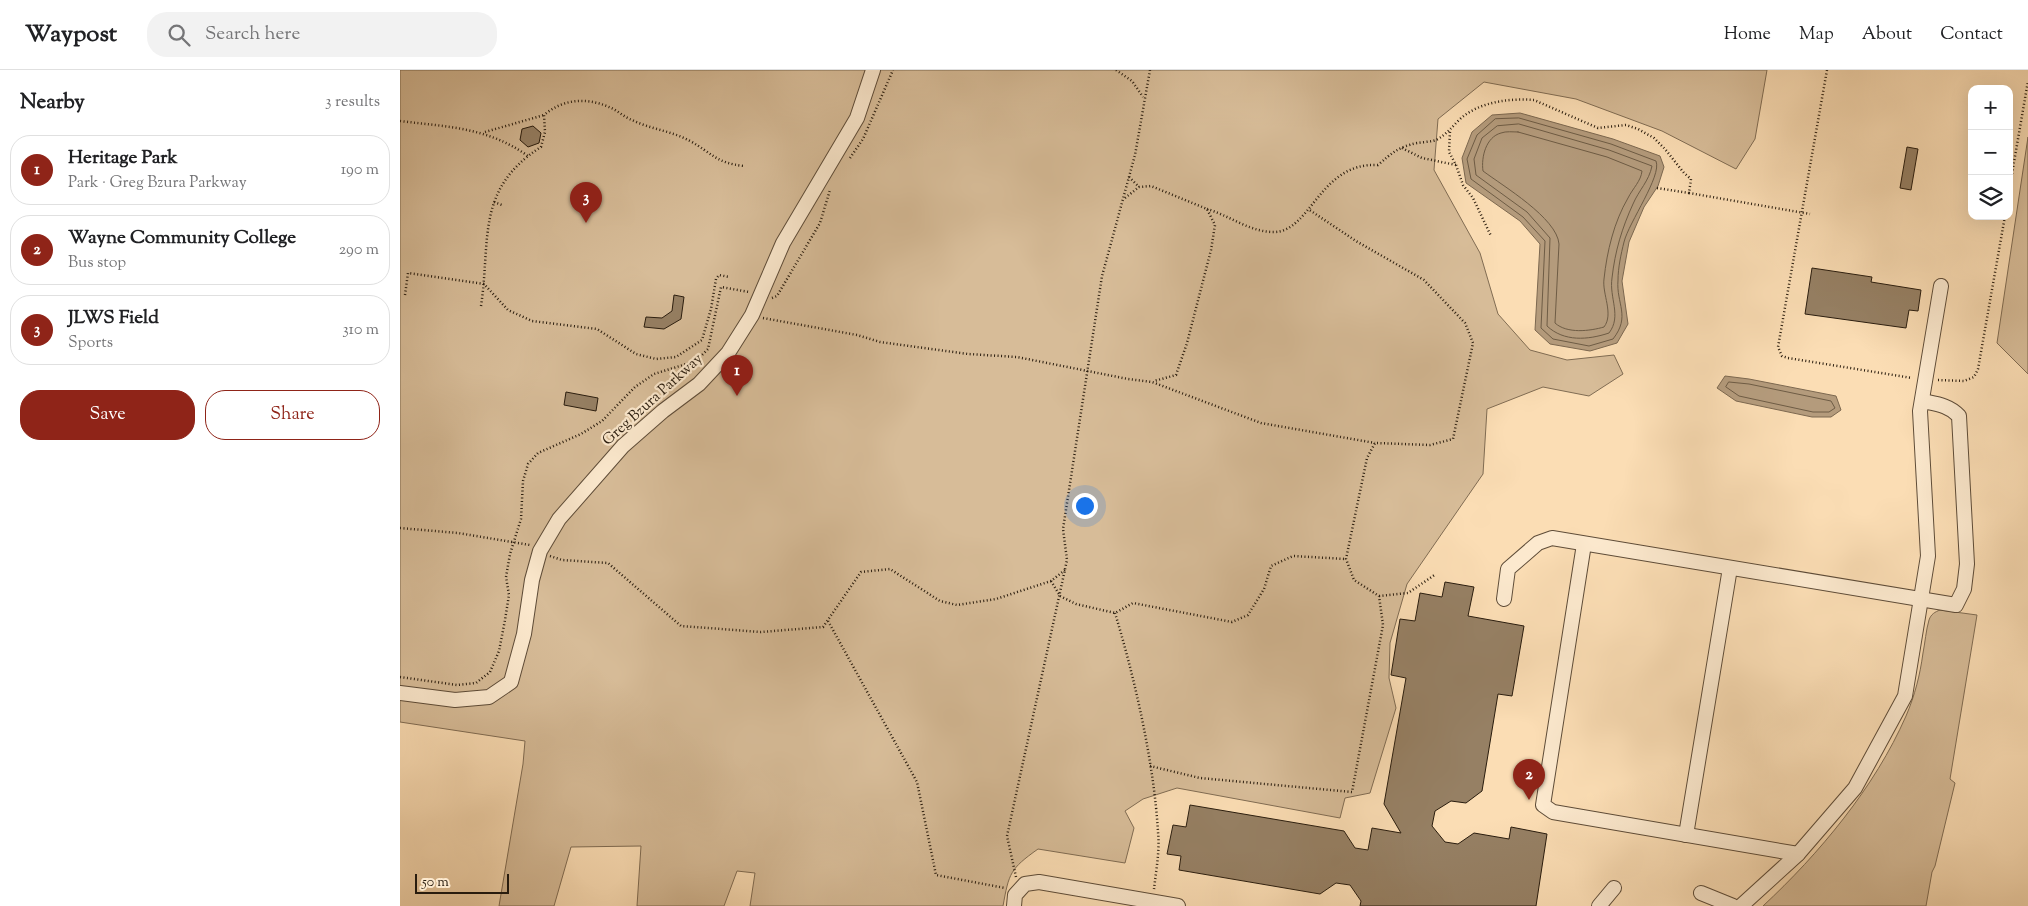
<!DOCTYPE html>
<meta charset="utf-8">
<style>
:root{--surface:#fff;--page:#f2f2f2;--text:#202124;--muted:#757577;--line:#e0e0e0;--accent:#8f2418}
body{margin:0;font-family:"Sorts Mill Goudy",serif;background:var(--page);color:var(--text)}
.controls{position:absolute;right:15px;top:15px;display:grid;overflow:hidden;border-radius:10px;box-shadow:0 5px 20px #0002}
.controls button{width:45px;height:45px;display:grid;place-items:center;padding:0;border:0;border-bottom:1px solid var(--line);background:var(--surface);color:var(--text);font:25px sans-serif}
.scale{position:absolute;left:15px;bottom:12px;width:94px;box-sizing:border-box;padding-left:5px;border:2px solid #291c0e;border-top:0;font-size:14px;line-height:18px;white-space:nowrap;color:#291c0e;-webkit-text-stroke:4px #fce9ce;paint-order:stroke}
.you{position:absolute;left:684px;top:435px;width:18px;height:18px;margin:-12px;border:4px solid #fff;border-radius:50%;background:#1a73e8;box-shadow:0 0 0 8px #1a73e833}
.badge{display:grid;place-items:center;width:32px;height:32px;border-radius:50%;background:var(--accent);color:#fff;font-size:16px;font-weight:700}
.pin{position:absolute;translate:-50% -41px;filter:drop-shadow(0 1px 2px #0008)}
.pin::after{content:'';position:absolute;top:26px;width:18px;height:15px;background:inherit;clip-path:polygon(0 0,100% 0,50% 100%)}
.list{margin:0;padding:0;list-style:none}
h2{display:flex;justify-content:space-between;align-items:center;height:65px;margin:0;padding:0 20px;font-size:21px}
h2 small{font-size:16px;font-weight:400;color:var(--muted)}
.list li{display:grid;grid-template-columns:32px 1fr auto;gap:15px;align-items:center;box-sizing:border-box;height:70px;margin:0 10px 10px;padding:0 10px;border:1px solid var(--line);border-radius:20px}
.list b{display:block;font-size:19px;white-space:nowrap}
.list p{margin:0;font-size:16px;white-space:nowrap;color:var(--muted)}
.list em{font-size:16px;font-style:normal;color:var(--muted)}
.actions{display:flex;gap:10px;padding:15px 20px}
.actions a{flex:1;padding:11px 0;border:1px solid var(--accent);border-radius:20px;text-align:center;font-size:18px;color:var(--accent)}
.actions .main{background:var(--accent);color:#fff}
.icon{flex:none;width:28px;height:28px;fill:none;stroke:currentColor;stroke-width:2;stroke-linecap:round;stroke-linejoin:round}
.map{position:relative;flex:none;width:1628px;height:836px;overflow:hidden}
header{display:flex;align-items:center;gap:30px;box-sizing:border-box;height:70px;padding:0 25px;background:var(--surface);border-bottom:1px solid var(--line)}
header strong{font-size:24px}
nav{display:flex;gap:28px;margin-inline-start:auto;font-size:18px}
.search{width:350px;height:45px;background:var(--page);display:flex;align-items:center;gap:12px;box-sizing:border-box;padding:0 18px;border-radius:20px;color:var(--muted);font-size:19px}
main{display:flex}
aside{flex:1;background:var(--surface)}
.map>svg:first-child{display:block}
.green{fill:#d7bc98;stroke:#806c53}
.water{fill:#b49b7c;stroke:#7c6850}
.lines{fill:none;stroke-linecap:round;stroke-linejoin:round}
.shore{stroke:#6e5c45;stroke-width:1}
.building{fill:#968064;stroke:#291c0e}
.minor-casing{stroke:#5e4c38;stroke-width:16}
.path{stroke:#291c0e;stroke-width:2.5;stroke-dasharray:1 2.5;stroke-linecap:butt}
.minor{stroke:#fce9ce;stroke-width:14}
.labels{text-anchor:middle;dominant-baseline:central;stroke-width:4.5;stroke-linejoin:round;paint-order:stroke}
.street-label{font-size:15px;fill:#291c0e;stroke:#fce9ce}
</style>
<header>
<strong>Waypost</strong>
<div class="search"><svg class="icon" aria-label="search" viewBox="0 0 24 24"><circle cx="10" cy="10" r="6"/><path d="M15 15l6 6"/></svg>Search here</div>
<nav><a>Home</a><a>Map</a><a>About</a><a>Contact</a></nav>
</header>
<main>
<aside>
<h2>Nearby<small>3 results</small></h2>
<ul class="list">
<li><span class="badge">1</span><div><b>Heritage Park</b><p>Park · Greg Bzura Parkway</p></div><em>190 m</em></li>
<li><span class="badge">2</span><div><b>Wayne Community College</b><p>Bus stop</p></div><em>290 m</em></li>
<li><span class="badge">3</span><div><b>JLWS Field</b><p>Sports</p></div><em>310 m</em></li>
</ul>
<div class="actions"><a class="main">Save</a><a>Share</a></div>
</aside>
<div class="map">
<svg width="1628" height="836" viewBox="0 0 1628 836">
<rect width="100%" height="100%" fill="#fbddb4"/>
<filter id="stains"><feTurbulence type="fractalNoise" baseFrequency=".004" numOctaves="4"/><feColorMatrix values="0 0 0 0 .2 0 0 0 0 .09 0 0 0 0 .02 0 0 0 .5 -.17"/></filter>
<radialGradient id="worn" r=".72"><stop offset=".6" stop-color="#630" stop-opacity="0"/><stop offset="1" stop-color="#630" stop-opacity=".3"/></radialGradient>
<g class="green">
<path d="M0 0H1367L1355 69 1336 99 1262 61 1176 29 1084 12 1038 49 1034 100 1080 183 1098 244 1130 280 1167 290 1214 285 1223 304 1189 326 1143 317 1087 339 1083 404 1007 514 990 573 989 608 996 638 970 723 945 728 940 748 777 718 743 729 725 741 734 758 725 793 638 779C610 799 609 803 603 836H350L355 803 337 801 324 836H237L241 776 171 777 154 836H99L123 694 125 671 0 652Z"/>
<polygon points="1628,67 1628,304 1597,273"/>
<path d="M1540 540 1577 545 1550 709 1555 713 1535 796 1532 802 1526 836H1363C1419 784 1475 717 1506 646 1515 625 1520 605 1523 583 1525 573 1526 560 1529 550 1531 544 1535 542 1540 540Z"/>
</g>
<g class="water">
<polygon points="1120,43 1213,69 1260,86 1264,97 1258,116 1244,137 1229,172 1222,211 1228,254 1217,273 1190,281 1150,274 1135,260 1140,174 1120,151 1066,113 1062,88 1072,62 1092,45"/>
<polygon points="1325,306 1349,309 1436,326 1441,340 1431,347 1412,347 1336,331 1317,318"/>
</g>
<g class="lines">
<g class="shore">
<path d="M1119 48 1211 74 1256 91C1262 106 1229 152 1224 172 1221 184 1218 198 1218 210 1216 234 1231 246 1213 269L1189 276 1153 269 1141 258 1145 171 1123 147 1071 109 1067 89 1077 65 1095 49Z"/>
<path d="M1119 54 1209 80 1252 96C1249 111 1239 120 1233 134 1222 158 1215 181 1212 208 1209 228 1222 246 1209 263 1188 270 1164 272 1147 256L1150 168 1127 142 1076 105 1074 89 1082 68 1097 56Z"/>
<path d="M1118 62 1207 87 1242 101C1241 111 1233 118 1228 128 1214 152 1207 181 1204 209 1202 224 1214 244 1204 257 1190 261 1167 264 1155 253L1159 174C1157 148 1103 116 1083 101 1081 87 1086 67 1101 63 1106 61 1113 62 1118 62Z"/>
<polygon points="1329,312 1349,314 1431,331 1435,338 1429,342 1413,342 1339,326 1326,317"/>
</g>
</g>
<g class="building">
<polygon points="133,56 141,63 139,73 128,77 120,70 122,59"/>
<polygon points="1507,77 1518,79 1511,120 1500,118"/>
<polygon points="1412,198 1472,207 1471,212 1521,220 1518,241 1509,240 1506,258 1405,244"/>
<polygon points="274,225 284,227 281,249 264,259 244,257 246,247 262,248 272,241"/>
<polygon points="166,322 198,328 196,341 164,335"/>
<polygon points="1045,512 1074,517 1068,546 1124,556 1112,626 1098,624 1082,721 1066,733 1051,731 1035,741 1032,756 1045,772 1058,774 1074,763 1109,769 1111,757 1147,764 1136,836 960,836 961,831 950,815 936,813 920,824 779,800 781,786 767,784 773,755 786,757 790,735 944,761 955,778 968,780 972,758 1001,763 984,734 1006,608 991,605 1000,549 1015,551 1020,523 1042,527"/>
</g>
<g class="lines">
<g class="minor-casing">
<g id="minor">
<polyline points="1184,474 1143,735 1153,742 1398,784"/>
<path d="M1104 529 1108 499 1138 473 1152 468 1556 535 1564 519 1567 494 1559 346C1549 335 1536 334 1522 331"/>
<polyline points="0,623 55,630 89,627 111,612 124,564 132,510 140,481 159,449 223,376 263,341 299,314 328,283 352,245 383,173 457,48 473,0"/>
<polyline points="1286,765 1330,498"/>
<polyline points="1301,823 1333,836"/>
<polyline points="614,836 615,825 625,814 639,812 778,836"/>
<polyline points="1199,836 1214,818"/>
<polyline points="1341,836 1398,784 1455,718 1505,626 1528,486 1520,341 1541,216"/>
</g>
</g>
<g class="path">
<polyline points="716,0 732,11 743,27"/>
<polyline points="1427,0 1378,277 1382,286 1388,288 1512,308"/>
<path d="M0 51C48 57 87 57 128 86"/>
<polyline points="85,62 144,45"/>
<polyline points="1002,78 1022,88 1056,95 1049,82 1050,61"/>
<polyline points="450,88 463,69 493,0"/>
<polyline points="1056,95 1063,115 1073,128 1091,166"/>
<polyline points="729,107 739,117"/>
<polyline points="1257,118 1289,123"/>
<polyline points="1609,121 1628,11"/>
<polyline points="725,128 739,117 751,116 807,139 815,155 811,180 787,273 776,305 754,311"/>
<polyline points="94,132 102,135"/>
<path d="M807 139C828 145 850 162 873 162 911 163 919 92 978 95 992 83 998 77 1017 73 1023 72 1030 72 1036 70 1046 65 1051 58 1059 50 1078 32 1109 28 1134 30L1198 58 1226 55 1238 59 1254 68 1265 79 1284 103 1291 109 1289 123 1410 144"/>
<polyline points="5,225 8,203 84,214 108,240 132,251 197,259 236,284 256,289 276,287 302,270 311,239 316,209 319,205 329,207"/>
<polyline points="372,228 377,226 420,153 430,120"/>
<path d="M81 236C91 170 75 119 141 77L145 62 144 45C163 29 186 27 209 37 217 40 224 47 232 50 250 59 272 61 290 71 312 83 316 93 344 96"/>
<polyline points="363,248 457,265 480,272 568,284 617,287 728,309 752,312 861,353 975,373"/>
<polyline points="1538,310 1564,311 1574,307 1578,299 1605,146"/>
<polyline points="0,458 58,463 130,475"/>
<polyline points="150,486 162,490 208,493 281,556 361,562 423,557 461,502 490,499 540,531 557,535 596,529 651,511 665,500"/>
<polyline points="651,511 660,526 676,534 715,543 733,533 832,552 848,545 864,519 871,496 893,486 946,489"/>
<polyline points="979,526 1008,523 1036,504"/>
<path d="M715 543C735 609 754 693 758 762 760 780 756 801 754 819"/>
<polyline points="428,551 517,712 536,805 605,818"/>
<polyline points="0,607 57,615 76,613 90,602 99,581 105,550 109,525 106,507 110,484 121,449 123,411 128,394 138,383 181,364 202,351 235,317 254,304 296,291 308,279 321,217 349,222"/>
<polyline points="750,696 800,708 952,722 983,555 979,526 954,510 946,489 967,388 975,373 1030,375 1053,369 1073,273 1065,253 1024,210 956,171 908,139"/>
<polyline points="616,807 607,766 667,490 663,459 702,206 735,85 750,0"/>
</g>
<use href="#minor" class="minor"/>
</g>
<g class="labels">
<g class="street-label">
<text transform="translate(253 330) rotate(-42)">Greg Bzura Parkway</text>
</g>
</g>
<rect width="100%" height="100%" filter="url(#stains)"/>
<rect width="100%" height="100%" fill="url(#worn)"/>
</svg>
<div class="controls">
<button>+</button>
<button>−</button>
<button><svg class="icon" aria-label="layers" viewBox="0 0 24 24"><path d="M12 4l9 5-9 5-9-5zM3 14l9 5 9-5"/></svg></button>
</div>
<div class="scale">50 m</div>
<div class="you"></div>
<div class="pin badge" style="left:337px;top:326px">1</div>
<div class="pin badge" style="left:1129px;top:730px">2</div>
<div class="pin badge" style="left:186px;top:153px">3</div>
</div>
</main>
